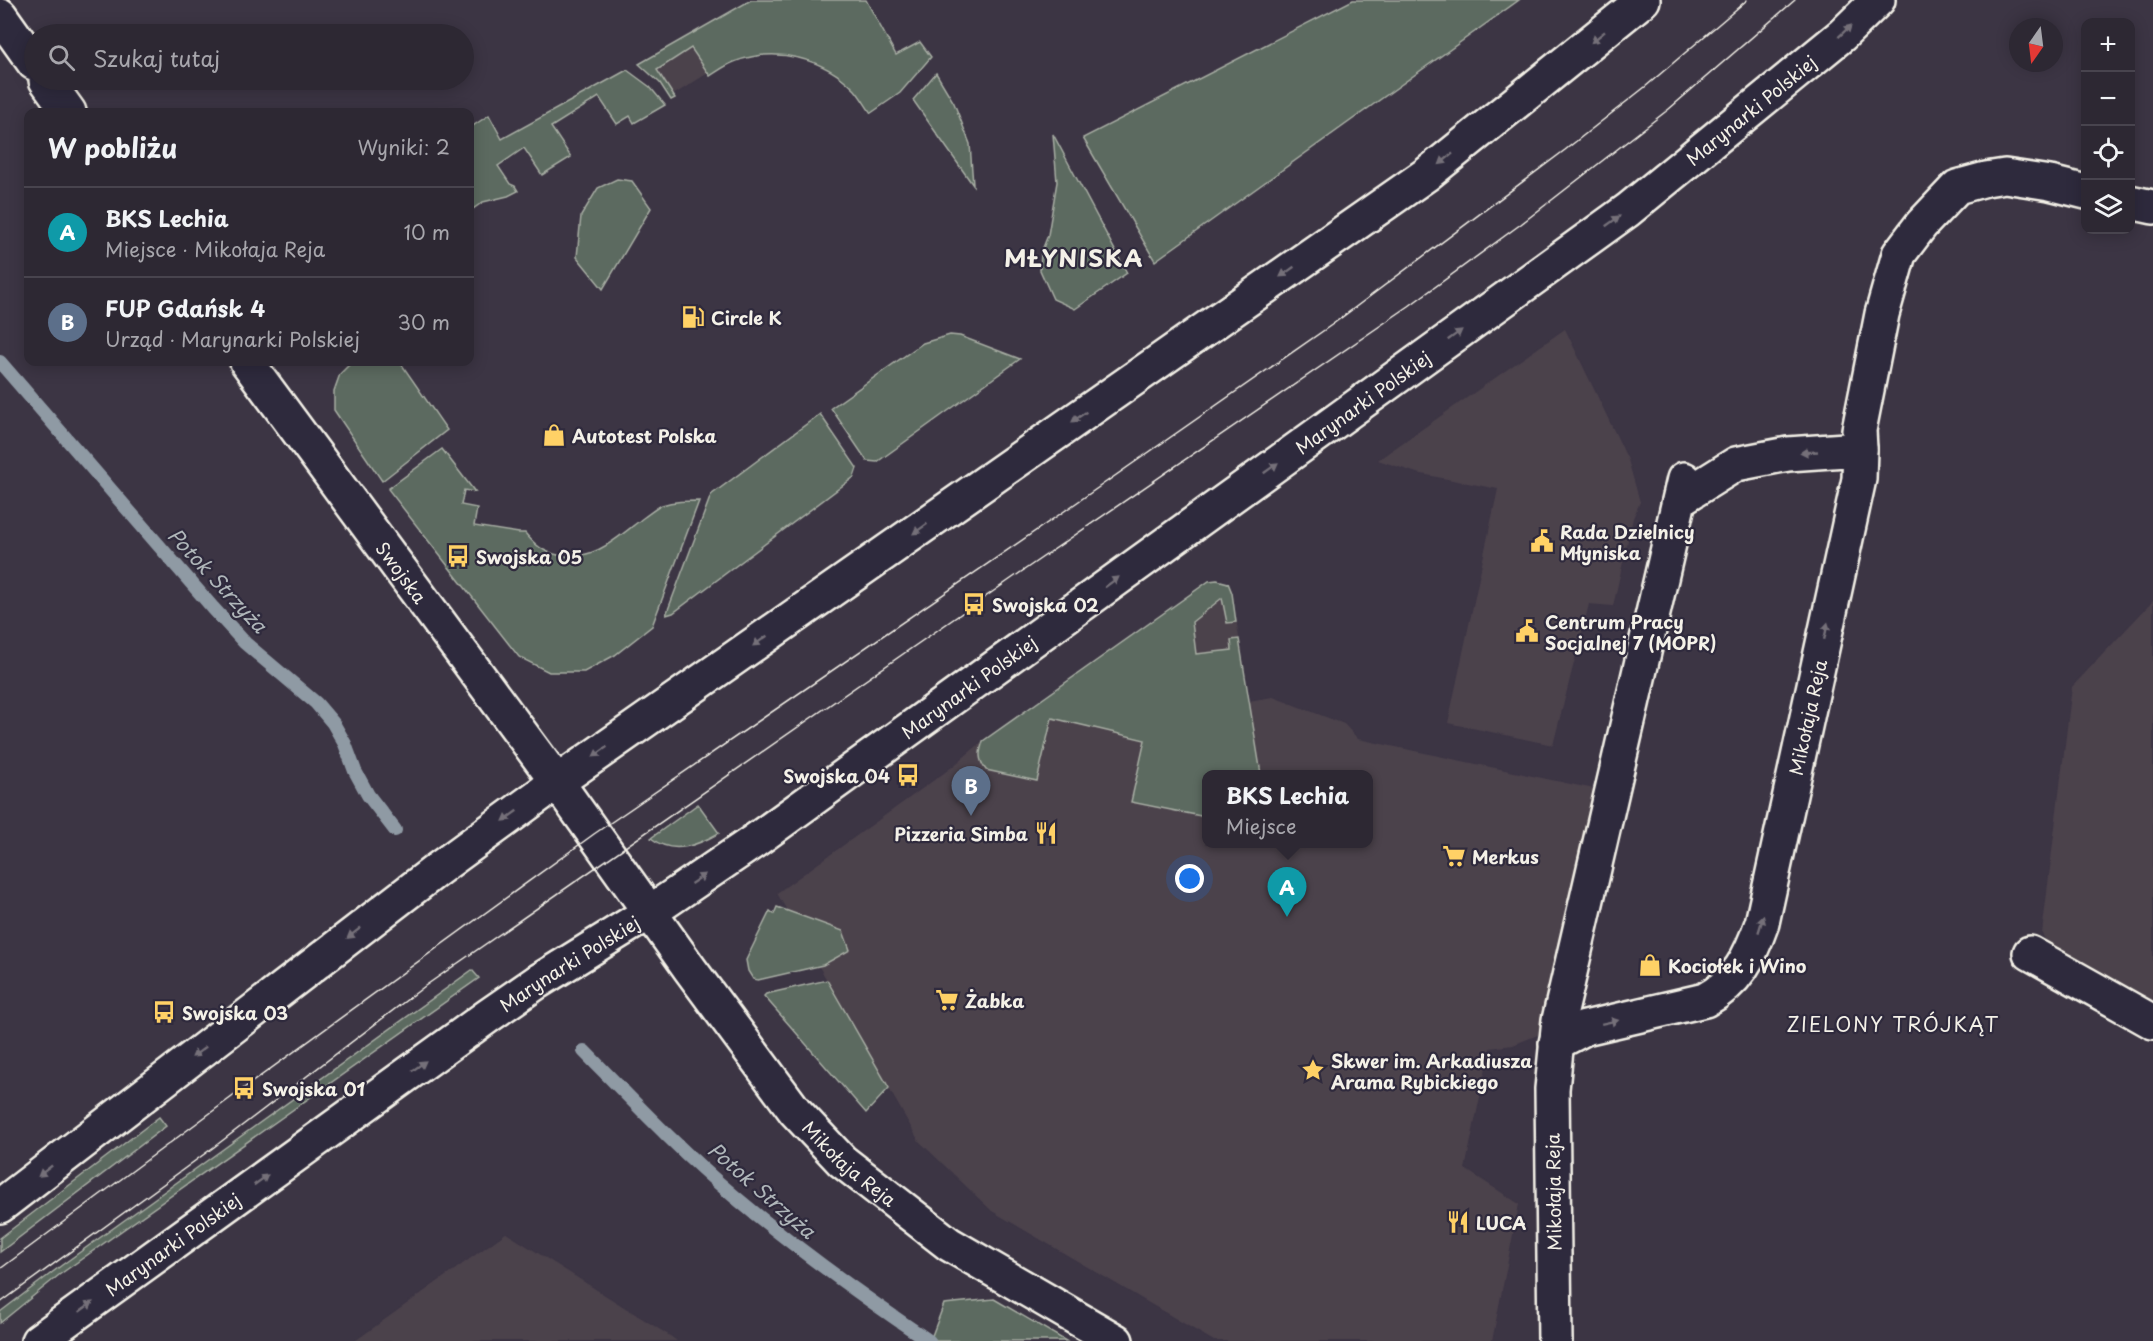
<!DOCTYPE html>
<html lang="pl">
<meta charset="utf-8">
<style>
:root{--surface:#2d2833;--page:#35303b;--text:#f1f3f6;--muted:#a7a6ac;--line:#48444e;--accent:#d93025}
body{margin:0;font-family:"Playpen Sans",sans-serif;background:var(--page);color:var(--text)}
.controls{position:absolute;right:18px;top:18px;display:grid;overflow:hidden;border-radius:12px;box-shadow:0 3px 15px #0003}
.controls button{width:54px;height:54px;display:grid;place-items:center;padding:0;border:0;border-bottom:2px solid var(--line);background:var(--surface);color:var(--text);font:30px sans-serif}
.compass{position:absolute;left:2009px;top:18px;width:54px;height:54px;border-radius:50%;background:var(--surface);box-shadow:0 3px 15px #0003;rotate:194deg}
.you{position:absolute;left:1190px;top:879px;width:21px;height:21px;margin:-15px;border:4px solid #fff;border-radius:50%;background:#1a73e8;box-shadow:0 0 0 9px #1a73e833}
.badge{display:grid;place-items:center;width:39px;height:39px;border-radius:50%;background:var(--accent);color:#fff;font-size:20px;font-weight:700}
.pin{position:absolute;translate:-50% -50px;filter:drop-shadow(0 2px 3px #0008)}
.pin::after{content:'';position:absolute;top:32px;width:21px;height:18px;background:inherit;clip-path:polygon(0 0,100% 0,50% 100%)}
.popup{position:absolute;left:1202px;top:770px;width:171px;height:78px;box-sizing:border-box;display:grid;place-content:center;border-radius:12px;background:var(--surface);filter:drop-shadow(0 2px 4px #0005);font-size:20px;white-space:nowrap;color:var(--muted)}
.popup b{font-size:22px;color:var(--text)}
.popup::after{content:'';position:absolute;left:50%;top:100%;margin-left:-12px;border:12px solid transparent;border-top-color:var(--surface)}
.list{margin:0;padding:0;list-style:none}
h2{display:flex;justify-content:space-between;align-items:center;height:78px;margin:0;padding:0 24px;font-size:26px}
h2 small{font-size:20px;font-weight:400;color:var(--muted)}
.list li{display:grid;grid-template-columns:39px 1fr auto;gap:18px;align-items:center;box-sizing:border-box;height:90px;padding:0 24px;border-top:2px solid var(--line)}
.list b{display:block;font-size:22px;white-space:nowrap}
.list p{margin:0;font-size:20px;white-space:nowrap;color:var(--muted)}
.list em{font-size:20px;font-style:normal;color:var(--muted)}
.icon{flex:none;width:33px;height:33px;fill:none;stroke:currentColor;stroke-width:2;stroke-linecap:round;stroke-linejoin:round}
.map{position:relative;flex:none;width:2153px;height:1341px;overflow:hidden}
.search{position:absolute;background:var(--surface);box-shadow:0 3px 15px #0003;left:24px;top:24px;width:450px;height:66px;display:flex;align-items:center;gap:15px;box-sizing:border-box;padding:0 21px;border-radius:33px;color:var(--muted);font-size:22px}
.panel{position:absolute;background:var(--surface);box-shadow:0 3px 15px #0003;left:24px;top:108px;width:450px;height:258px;border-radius:12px}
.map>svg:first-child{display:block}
.built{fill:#4c424c;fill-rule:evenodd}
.green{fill:#5c6a60;stroke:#a8aea4;stroke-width:1.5}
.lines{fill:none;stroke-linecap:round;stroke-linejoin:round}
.stream{stroke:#8f9aa4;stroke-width:14}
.minor-casing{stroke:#f4f1e8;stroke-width:38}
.secondary-casing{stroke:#f4f1e8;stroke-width:38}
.minor{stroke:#2f2a3d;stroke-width:33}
.secondary{stroke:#2f2a3d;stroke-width:33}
.tram{stroke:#f4f1e8;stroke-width:1.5}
.oneway{fill:#747079}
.labels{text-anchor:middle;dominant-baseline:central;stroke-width:4.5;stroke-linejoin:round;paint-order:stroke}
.street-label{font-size:18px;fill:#f4f1e8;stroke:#2f2a3d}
.poi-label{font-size:18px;font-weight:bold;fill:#f4f1e8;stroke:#2f2a3d;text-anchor:start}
.water-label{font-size:20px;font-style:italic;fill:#b0b7ba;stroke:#2f2a3d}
.neighbourhood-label{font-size:20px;letter-spacing:1.5px;fill:#f4f1e8;stroke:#2f2a3d}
.district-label{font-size:24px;font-weight:bold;letter-spacing:1.5px;fill:#f4f1e8;stroke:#2f2a3d}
</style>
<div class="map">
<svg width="2153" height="1341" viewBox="0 0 2153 1341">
<rect width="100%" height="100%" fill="#3c3544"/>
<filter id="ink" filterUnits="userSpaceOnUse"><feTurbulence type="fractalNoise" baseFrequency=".0167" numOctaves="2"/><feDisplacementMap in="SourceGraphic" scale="12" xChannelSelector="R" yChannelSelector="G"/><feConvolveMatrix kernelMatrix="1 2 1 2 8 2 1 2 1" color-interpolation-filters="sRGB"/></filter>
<g filter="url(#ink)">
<g class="built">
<polygon points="691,48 708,73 673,95 657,70"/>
<polygon points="1565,329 1628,460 1640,502 1633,518 1613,606 1589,604 1553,745 1448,723 1498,489 1417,473 1378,460"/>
<path d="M1217 580 1228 583 1232 593 1249 701 1273 697 1344 724 1358 739 1594 789 1540 1034 1513 1045 1490 1048 1465 1169 1519 1204 1492 1341H1214L992 1211 919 1141 777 893 951 768 983 741 1087 667 1209 581ZM1206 774H1368V844H1206Z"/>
<polygon points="2153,601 2153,1009 2055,955 2042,934 2072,687"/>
<polygon points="506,1233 670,1336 677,1341 355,1341"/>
</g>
<g class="green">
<path d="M751 0H866L896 55 920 42 931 57 900 93 871 113C866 106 861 97 855 90 824 58 776 46 734 62 726 65 718 71 710 76L691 48 657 70 675 98 671 100 660 83 639 64Z"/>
<polygon points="1353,0 1519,0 1155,261 1083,138"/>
<polygon points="627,70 650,87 665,105 634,123 630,116 617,124 599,97 551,127 571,157 542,175 524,148 498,166 510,184 515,186 518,191 508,196 483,202 470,211 470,128 489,115 502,139"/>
<polygon points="936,73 954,103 970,144 973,185 913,100"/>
<polygon points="1053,134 1127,273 1075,309 1053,299 1040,270 1041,253 1048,235 1057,182"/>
<polygon points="617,179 632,181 651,208 603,289 577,257 581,216 598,188"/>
<polygon points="950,335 960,336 1020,359 877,462 867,461 831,408 923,343"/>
<polygon points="352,362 400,362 447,430 382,481 334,410 334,391 340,374"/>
<polygon points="820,414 857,468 854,477 673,613 666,615 711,495"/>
<path d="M442 449 475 492 464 490 461 505 477 508 474 526 519 533H525C535 545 543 552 558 555 594 562 617 538 643 518 649 514 656 508 662 505 674 501 686 501 699 501L652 626 615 655 584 672H549L519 657 388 489Z"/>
<path d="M1217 580 1228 583 1232 593 1236 622 1227 623 1222 598 1192 622 1196 654 1232 650 1231 640 1239 639 1261 774H1206V817L1131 802 1145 740 1052 718 1037 781 986 770C978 759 979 753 983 741L1209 581Z"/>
<path d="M698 804 719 833C698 845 673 856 651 838Z"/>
<polygon points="777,907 843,931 850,950 823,965 758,980 753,979 748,971 746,960 770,911 774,914"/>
<polygon points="472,970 479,978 59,1275 0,1323 0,1312 62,1265"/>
<polygon points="827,980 889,1088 866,1113 764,996 766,994"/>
<polygon points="159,1117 166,1126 0,1252 0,1238"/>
<polygon points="994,1299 1066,1341 930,1341 944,1304"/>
</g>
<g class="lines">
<g class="stream">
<polyline points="0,362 213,608 245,643 316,703 333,723 345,744 355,771 368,795 395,830"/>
<path d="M584 1051C633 1101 681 1152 735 1197 797 1249 862 1296 929 1341"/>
</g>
<g class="minor-casing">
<g id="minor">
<polyline points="0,15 34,63"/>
<polyline points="46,80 69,112"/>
<polyline points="2130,202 2153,207"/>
<path id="s1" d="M247 362 557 782 690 969 795 1111 842 1161 949 1244 1116 1341"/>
<polyline points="1860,449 1859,430 1882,314 1899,254 1921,225 1957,187 1986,179 2005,176 2050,183 2086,192"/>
<polyline points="2030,953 2153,1022"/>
<path id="s2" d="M1556 1043 1585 1028 1705 1000C1738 982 1750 957 1762 923L1859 479 1860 449 1788 454 1736 464 1680 499"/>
<polyline points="1555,1341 1552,1089 1559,1020 1684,479"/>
</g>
</g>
<g class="secondary-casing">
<g id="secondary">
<polyline points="0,1206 438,869 557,782 1427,174 1643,0"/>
<path id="s3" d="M38 1341 488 1016 537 982 650 912 753 842 1628 210 1842 35 1878 0"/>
</g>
</g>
<use href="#minor" class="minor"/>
<use href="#secondary" class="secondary"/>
<g class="tram">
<polyline points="0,1269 244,1088 594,834 1066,510 1333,324 1565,150 1645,87 1747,0"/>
<polyline points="0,1303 214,1147 425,986 1024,570 1409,306 1521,224 1669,109 1795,0"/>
</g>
</g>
<defs><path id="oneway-solid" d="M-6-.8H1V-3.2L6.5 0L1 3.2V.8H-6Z" transform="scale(1.5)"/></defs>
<g class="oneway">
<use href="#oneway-solid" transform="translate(1845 31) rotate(-43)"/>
<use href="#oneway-solid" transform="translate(1598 37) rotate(141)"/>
<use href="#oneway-solid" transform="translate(1446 159) rotate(141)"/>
<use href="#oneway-solid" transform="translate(1613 221) rotate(-36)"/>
<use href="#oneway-solid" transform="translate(1287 272) rotate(145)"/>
<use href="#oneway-solid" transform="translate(1455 335) rotate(-36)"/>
<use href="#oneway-solid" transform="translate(1079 417) rotate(145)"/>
<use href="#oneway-solid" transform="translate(1809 452) rotate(177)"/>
<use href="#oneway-solid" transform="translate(1271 468) rotate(-36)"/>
<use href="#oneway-solid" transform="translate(920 529) rotate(145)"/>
<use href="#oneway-solid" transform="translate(1112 582) rotate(-36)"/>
<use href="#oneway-solid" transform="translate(1826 631) rotate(-78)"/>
<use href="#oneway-solid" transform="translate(760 641) rotate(145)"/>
<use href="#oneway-solid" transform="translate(600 752) rotate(145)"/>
<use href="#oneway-solid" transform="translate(510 816) rotate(144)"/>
<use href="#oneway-solid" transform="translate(698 879) rotate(-34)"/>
<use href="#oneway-solid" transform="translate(1761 924) rotate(-73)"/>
<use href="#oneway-solid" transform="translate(354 933) rotate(142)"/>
<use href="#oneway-solid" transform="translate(1610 1022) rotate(-12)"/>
<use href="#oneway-solid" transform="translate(199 1052) rotate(143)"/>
<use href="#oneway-solid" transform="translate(419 1066) rotate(-36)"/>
<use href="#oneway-solid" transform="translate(45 1171) rotate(142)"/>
<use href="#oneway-solid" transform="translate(261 1180) rotate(-36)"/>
<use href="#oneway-solid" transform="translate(86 1307) rotate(-36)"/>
</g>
</g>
<defs>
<g id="fuel-bare" transform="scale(1.8)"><path d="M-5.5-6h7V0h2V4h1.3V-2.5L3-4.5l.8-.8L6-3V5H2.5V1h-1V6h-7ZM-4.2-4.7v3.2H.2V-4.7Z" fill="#ffd166" stroke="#2f2a3d" stroke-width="2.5" paint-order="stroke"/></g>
<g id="shop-bare" transform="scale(1.8)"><path d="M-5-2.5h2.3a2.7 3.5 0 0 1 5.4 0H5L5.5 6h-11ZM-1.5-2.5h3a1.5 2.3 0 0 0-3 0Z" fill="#ffd166" stroke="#2f2a3d" stroke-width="2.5" paint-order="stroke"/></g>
<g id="civic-bare" transform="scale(1.8)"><path d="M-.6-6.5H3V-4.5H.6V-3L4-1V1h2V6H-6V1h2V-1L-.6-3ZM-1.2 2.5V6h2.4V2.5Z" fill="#ffd166" stroke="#2f2a3d" stroke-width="2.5" paint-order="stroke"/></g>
<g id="bus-bare" transform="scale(1.8)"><path d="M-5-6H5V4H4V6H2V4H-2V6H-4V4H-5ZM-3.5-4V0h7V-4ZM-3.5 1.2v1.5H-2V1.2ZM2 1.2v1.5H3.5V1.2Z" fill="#ffd166" stroke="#2f2a3d" stroke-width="2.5" paint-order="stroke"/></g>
<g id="restaurant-bare" transform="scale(1.8)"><path d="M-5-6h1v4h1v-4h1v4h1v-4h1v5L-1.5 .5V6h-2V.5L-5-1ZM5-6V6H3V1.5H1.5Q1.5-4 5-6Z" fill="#ffd166" stroke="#2f2a3d" stroke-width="2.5" paint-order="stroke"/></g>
<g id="supermarket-bare" transform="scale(1.8)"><path d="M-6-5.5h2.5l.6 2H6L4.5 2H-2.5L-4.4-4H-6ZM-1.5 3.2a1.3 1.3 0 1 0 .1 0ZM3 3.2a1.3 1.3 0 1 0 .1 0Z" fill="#ffd166" stroke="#2f2a3d" stroke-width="2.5" paint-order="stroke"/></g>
<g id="sight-bare" transform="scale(1.8)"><path d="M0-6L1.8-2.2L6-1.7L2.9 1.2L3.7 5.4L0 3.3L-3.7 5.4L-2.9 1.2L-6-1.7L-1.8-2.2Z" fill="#ffd166" stroke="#2f2a3d" stroke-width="2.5" paint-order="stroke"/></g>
</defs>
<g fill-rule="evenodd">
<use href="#fuel-bare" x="693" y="317"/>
<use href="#shop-bare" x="554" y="435"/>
<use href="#civic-bare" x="1542" y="541"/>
<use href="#bus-bare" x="458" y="556"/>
<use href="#bus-bare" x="974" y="604"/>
<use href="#civic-bare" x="1527" y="631"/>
<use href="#bus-bare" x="908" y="775"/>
<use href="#restaurant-bare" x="1046" y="833"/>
<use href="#supermarket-bare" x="1454" y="856"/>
<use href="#shop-bare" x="1650" y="965"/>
<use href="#supermarket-bare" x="947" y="1000"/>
<use href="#bus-bare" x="164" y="1012"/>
<use href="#sight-bare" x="1313" y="1070"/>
<use href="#bus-bare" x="244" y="1088"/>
<use href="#restaurant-bare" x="1458" y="1222"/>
</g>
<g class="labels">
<g class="street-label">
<text stroke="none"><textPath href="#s3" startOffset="2110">Marynarki Polskiej</textPath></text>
<text stroke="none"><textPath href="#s3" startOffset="1624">Marynarki Polskiej</textPath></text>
<text stroke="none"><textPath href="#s1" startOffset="261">Swojska</textPath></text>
<text stroke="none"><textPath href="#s3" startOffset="1138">Marynarki Polskiej</textPath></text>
<text stroke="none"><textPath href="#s2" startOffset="465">Mikołaja Reja</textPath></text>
<text stroke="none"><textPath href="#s3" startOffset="652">Marynarki Polskiej</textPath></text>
<text stroke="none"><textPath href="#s1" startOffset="1004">Mikołaja Reja</textPath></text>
<text transform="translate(1553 1192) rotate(-91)">Mikołaja Reja</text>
<text stroke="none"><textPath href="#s3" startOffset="166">Marynarki Polskiej</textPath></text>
</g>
<g class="poi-label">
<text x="711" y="317">Circle K</text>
<text x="572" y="435">Autotest Polska</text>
<text x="1560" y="531">Rada Dzielnicy<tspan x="1560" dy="21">Młyniska</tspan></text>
<text x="476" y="556">Swojska 05</text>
<text x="992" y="604">Swojska 02</text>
<text x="1545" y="621">Centrum Pracy<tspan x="1545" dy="21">Socjalnej 7 (MOPR)</tspan></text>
<text x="890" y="775" text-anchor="end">Swojska 04</text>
<text x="1028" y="833" text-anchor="end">Pizzeria Simba</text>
<text x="1472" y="856">Merkus</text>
<text x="1668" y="965">Kociołek i Wino</text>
<text x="965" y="1000">Żabka</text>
<text x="182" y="1012">Swojska 03</text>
<text x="1331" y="1060">Skwer im. Arkadiusza<tspan x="1331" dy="21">Arama Rybickiego</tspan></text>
<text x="262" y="1088">Swojska 01</text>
<text x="1476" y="1222">LUCA</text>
</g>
<g class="water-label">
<text transform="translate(218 580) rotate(47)">Potok Strzyża</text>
<text transform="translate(762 1190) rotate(41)">Potok Strzyża</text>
</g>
<g class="neighbourhood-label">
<text x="1893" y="1024">ZIELONY TRÓJKĄT</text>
</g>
<g class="district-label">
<text x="1074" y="257">MŁYNISKA</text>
</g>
</g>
</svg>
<div class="controls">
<button>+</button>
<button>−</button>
<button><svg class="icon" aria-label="locate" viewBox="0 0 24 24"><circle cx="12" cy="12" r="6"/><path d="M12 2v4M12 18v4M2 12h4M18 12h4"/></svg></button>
<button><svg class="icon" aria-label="layers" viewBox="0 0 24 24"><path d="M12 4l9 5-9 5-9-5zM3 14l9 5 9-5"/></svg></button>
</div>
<svg class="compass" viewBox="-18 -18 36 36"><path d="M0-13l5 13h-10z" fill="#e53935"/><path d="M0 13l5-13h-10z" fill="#a7a6ac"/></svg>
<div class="you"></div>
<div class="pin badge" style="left:1287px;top:917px;background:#0f9aa8">A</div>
<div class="popup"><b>BKS Lechia</b>Miejsce</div>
<div class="pin badge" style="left:971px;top:816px;background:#5c6f8a">B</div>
<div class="search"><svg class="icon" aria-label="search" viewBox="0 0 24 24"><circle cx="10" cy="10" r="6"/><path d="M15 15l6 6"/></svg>Szukaj tutaj</div>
<section class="panel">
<h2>W pobliżu<small>Wyniki: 2</small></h2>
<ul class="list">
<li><span class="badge" style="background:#0f9aa8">A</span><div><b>BKS Lechia</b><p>Miejsce · Mikołaja Reja</p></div><em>10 m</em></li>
<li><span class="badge" style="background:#5c6f8a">B</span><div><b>FUP Gdańsk 4</b><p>Urząd · Marynarki Polskiej</p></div><em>30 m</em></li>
</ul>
</section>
</div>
